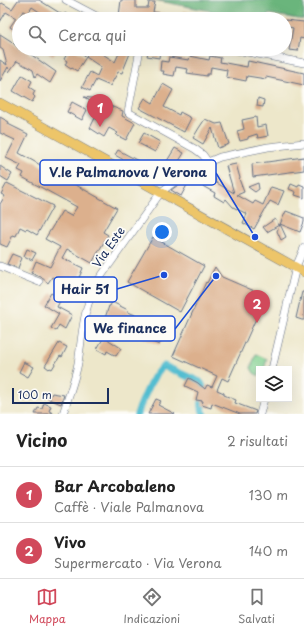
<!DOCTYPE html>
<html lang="it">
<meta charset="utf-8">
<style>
:root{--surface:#fff;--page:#f2f2f2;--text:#222;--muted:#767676;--line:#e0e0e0;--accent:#d1495b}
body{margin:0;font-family:"Playpen Sans",sans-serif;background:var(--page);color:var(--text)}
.controls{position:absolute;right:12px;bottom:12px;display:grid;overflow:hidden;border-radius:0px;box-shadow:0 4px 16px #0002}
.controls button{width:36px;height:36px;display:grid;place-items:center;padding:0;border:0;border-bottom:1px solid var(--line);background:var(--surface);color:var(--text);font:20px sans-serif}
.scale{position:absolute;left:12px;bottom:10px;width:97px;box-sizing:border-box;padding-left:4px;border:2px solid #1b2f5e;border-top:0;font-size:11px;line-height:14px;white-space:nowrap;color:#1b2f5e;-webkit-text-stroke:3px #fdfcf7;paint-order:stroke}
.you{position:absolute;left:162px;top:232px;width:14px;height:14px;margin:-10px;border:3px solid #fff;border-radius:50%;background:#1a73e8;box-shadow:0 0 0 6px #1a73e833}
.badge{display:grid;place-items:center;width:26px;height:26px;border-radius:50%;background:var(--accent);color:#fff;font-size:13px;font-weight:700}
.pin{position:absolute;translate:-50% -33px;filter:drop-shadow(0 1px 2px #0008)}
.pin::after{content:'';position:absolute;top:21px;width:14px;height:12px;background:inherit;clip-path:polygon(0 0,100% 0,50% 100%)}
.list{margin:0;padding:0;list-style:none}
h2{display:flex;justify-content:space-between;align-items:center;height:52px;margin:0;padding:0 16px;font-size:17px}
h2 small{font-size:13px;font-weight:400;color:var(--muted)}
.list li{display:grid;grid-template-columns:26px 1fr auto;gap:12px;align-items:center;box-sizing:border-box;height:56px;padding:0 16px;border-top:1px solid var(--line)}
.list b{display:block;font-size:15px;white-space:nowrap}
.list p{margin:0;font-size:13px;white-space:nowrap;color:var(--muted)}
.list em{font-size:13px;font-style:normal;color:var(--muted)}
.icon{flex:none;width:22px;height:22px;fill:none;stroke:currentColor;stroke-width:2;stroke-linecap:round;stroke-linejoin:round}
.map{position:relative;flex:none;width:304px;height:414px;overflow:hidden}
.search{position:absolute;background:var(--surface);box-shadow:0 4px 16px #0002;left:12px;right:12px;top:12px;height:44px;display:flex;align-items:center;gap:10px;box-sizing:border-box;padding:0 14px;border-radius:22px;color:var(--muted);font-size:15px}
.sheet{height:164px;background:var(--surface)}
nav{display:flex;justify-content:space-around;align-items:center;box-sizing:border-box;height:56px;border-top:1px solid var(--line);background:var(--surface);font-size:11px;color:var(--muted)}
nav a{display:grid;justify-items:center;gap:2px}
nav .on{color:var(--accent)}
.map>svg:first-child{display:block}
.green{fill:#83d392;stroke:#4f8178}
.forest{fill:#6ab57c;stroke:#42726d}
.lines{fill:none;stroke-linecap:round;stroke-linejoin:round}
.canal{stroke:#53bdd0;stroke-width:7}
.building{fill:#dcb08d}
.minor-casing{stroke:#646f84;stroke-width:8}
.major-casing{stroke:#646f84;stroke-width:10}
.minor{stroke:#fff;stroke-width:7}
.major{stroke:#edc569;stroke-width:9}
.labels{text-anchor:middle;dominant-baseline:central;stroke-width:3.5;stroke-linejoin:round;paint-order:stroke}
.street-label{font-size:12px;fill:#1b2f5e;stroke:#fdfcf7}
.leader{fill:none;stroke:#1d4ed8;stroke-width:1.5}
.callout-dot{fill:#1d4ed8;stroke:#fdfcf7;stroke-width:1.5}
.callout{fill:#fdfcf7;stroke:#1d4ed8;stroke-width:1.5}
.callout-label{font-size:13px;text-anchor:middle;font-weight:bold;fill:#1b2f5e}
</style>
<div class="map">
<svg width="304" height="414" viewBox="0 0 304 414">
<rect width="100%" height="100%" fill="#fdfcf7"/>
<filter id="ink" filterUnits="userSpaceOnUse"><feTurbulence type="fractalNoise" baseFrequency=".025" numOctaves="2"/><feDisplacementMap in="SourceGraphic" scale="8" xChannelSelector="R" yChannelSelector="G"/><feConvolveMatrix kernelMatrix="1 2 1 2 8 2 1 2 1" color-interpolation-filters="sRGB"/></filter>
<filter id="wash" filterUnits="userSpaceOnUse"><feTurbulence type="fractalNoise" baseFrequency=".012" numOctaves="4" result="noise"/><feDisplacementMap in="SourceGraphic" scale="16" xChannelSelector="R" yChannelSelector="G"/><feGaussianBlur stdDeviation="0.9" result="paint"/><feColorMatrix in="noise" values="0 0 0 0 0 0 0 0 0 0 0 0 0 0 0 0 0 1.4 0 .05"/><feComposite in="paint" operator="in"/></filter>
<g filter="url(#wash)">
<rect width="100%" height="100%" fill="#ede7ca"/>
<polygon class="green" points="256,354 267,359 264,369 259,369 259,376 254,373 251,368"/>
<polygon class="forest" points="154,0 304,0 304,20 268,14 267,19 253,19"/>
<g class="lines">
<path class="canal" d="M137 414C142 402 153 372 164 366L200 382C209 392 197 401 204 414"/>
</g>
<g id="blocks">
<g class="building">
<polygon points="18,0 39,0 63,15 65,13 74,19 42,19 38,17 41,13 32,7 28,14 23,11 19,17 19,33 10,27 16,18 6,12 0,22 0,5 2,3 12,9"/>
<polygon points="121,0 136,0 136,8 148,8 149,2 155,2 153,12 168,14 167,19 128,19 128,16 119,16"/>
<polygon points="184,11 209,17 210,12 231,16 231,19 209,18 209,19 183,19"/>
<polygon points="285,20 304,22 304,39 300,38 298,51 289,50 293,28 285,26"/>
<polygon points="0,34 11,41 19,49 26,51 56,72 50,83 37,74 35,77 33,70 17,61 9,72 8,67 0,81 0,60 7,65 3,50 0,48"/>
<polygon points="43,49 58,49 53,56"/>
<polygon points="70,49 74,49 86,57 89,49 95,49 115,62 121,49 126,49 131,51 122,73 118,72 110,86 96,80 90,91 82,87 90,72 97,76 101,67 86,57 77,71 72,68 71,69 65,65 67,61 64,59"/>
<polygon points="149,49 160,49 159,58 147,56"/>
<polygon points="190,56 209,60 210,56 221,58 220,62 247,67 248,61 304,73 304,85 266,77 266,79 247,76 246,81 226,77 227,70 211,67 210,74 207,74 207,76 187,73 188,69 176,67 174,76 163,74 164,71 160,71 161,61 168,62 169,57 189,60"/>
<polygon points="22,75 32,81 29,87 35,91 33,95 35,97 32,102 13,91"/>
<polygon points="163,84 173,90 164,107 179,115 180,112 191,118 184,132 139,108 145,98 153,103"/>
<polygon points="84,97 97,99 102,101 99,105 95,103 92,109 87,107 90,101"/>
<polygon points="258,98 264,100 263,107 257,106"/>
<polygon points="72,102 87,110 82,120 67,112"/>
<polygon points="110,106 123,111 122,116 135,123 126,140 116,135 118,133 109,128 104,137 90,128 95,118 100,121 102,118 103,119"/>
<polygon points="0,117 9,122 8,124 28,134 19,153 117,208 103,232 108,235 92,263 67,249 62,258 83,268 76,285 84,288 79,299 68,294 71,286 64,282 52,277 48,283 41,277 31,273 36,261 50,267 60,247 45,239 62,211 71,216 77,207 22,177 24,173 18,170 21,165 6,158 15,140 0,133"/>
<polygon points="256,117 257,127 266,125 268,136 258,138 257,134 248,137 248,139 240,141 237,131 244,129 242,120"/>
<polygon points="205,119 216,124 222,123 229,144 218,148 212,128 203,144 193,138 199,128"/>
<polygon points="144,133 160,142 155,152 138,143"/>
<polygon points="175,148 184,153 176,166 167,161"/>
<polygon points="118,150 153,169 148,177 135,170 136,167 115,155"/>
<polygon points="304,157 304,170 253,177 252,164"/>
<polygon points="236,164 240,178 239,179 244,192 237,195 253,204 255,201 263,205 271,187 284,191 278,205 270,201 254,229 243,223 247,214 233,207 226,199 224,202 214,196 215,193 199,184 205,174 216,180 215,182 234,193 226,166"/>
<polygon points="0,166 12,174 8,181 0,176"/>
<polygon points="184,181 187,185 181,196 171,190"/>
<polygon points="7,183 53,206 37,235 27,229 26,230 20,227 16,236 13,235 7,247 0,244 0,204 5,196 1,194"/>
<polygon points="258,183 259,189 255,192 248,187"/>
<polygon points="291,184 298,187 299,184 304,186 304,198 295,195 296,192 289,189"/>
<polygon points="286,211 304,218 304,222 300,232 280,224 286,237 281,240 277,231"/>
<polygon points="275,219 279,225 267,232 263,227"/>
<polygon points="153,237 204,266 180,312 127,282"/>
<polygon points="27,249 36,253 32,260 24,256"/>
<polygon points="12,254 22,258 18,268 7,264"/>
<polygon points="215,267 222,277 266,296 228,381 222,378 217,390 224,393 224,395 236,400 235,403 256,411 255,414 240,414 212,403 211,408 202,405 203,401 196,400 198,392 185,386 189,378 198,383 205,389 207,385 212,387 217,376 173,356 206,282 207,283"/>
<polygon points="302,292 304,292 304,320 302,320 296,318"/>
<polygon points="51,293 61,299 57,307 72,315 65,329 59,325 56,331 51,328 59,314 44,305"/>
<polygon points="112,302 128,310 128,312 150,321 151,319 167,326 162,342 161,341 159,345 143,338 145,332 123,323 120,328 104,321 109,306 110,306"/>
<polygon points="104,337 121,348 116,356 107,351 106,354 97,349"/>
<polygon points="59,343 67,347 62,357 60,356 52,369 50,368 49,369 45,366"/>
<polygon points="24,362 34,367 28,377 19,372"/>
<polygon points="52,393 64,395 61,404 49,399"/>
<polygon points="156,399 161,401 158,405 175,414 148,414"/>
<polygon points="44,403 51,406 49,411 53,413 53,414 35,414 38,408 42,409"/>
</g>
</g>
</g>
<g filter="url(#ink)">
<use href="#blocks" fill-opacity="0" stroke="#646f84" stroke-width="1"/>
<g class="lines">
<g class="minor-casing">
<g id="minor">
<polyline points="66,0 102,19"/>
<polyline points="140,49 128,112 195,149 203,155 208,162"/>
<polyline points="231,49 304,63"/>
<polyline points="0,266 39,282"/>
<polyline points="272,369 296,267 304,248"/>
<path d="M63 414C68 397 75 380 78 363 83 332 82 312 97 282L161 192 182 176 208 162 220 157 268 147 304 143"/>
<polyline points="260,414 264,399"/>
</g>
</g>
<g class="major-casing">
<polyline id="major" points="0,103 304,272"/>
</g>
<use href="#minor" class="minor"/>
<use href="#major" class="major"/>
</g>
</g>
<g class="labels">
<g class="street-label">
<text transform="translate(108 247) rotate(-55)">Via Este</text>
</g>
</g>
<path class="leader" d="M255 237L216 173M164 275L117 289M216 276L175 329"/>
<g class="callout-dot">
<circle cx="255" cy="237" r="4"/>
<circle cx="164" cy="275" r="4"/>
<circle cx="216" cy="276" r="4"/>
</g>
<g class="callout">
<rect x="40" y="160" width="176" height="25" rx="4"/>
<rect x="54" y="277" width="63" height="25" rx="4"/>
<rect x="85" y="316" width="90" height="25" rx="4"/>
</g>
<g class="callout-label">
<text x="128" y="177">V.le Palmanova / Verona</text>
<text x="85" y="294">Hair 51</text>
<text x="130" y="333">We finance</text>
</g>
</svg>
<div class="controls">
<button><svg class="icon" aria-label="layers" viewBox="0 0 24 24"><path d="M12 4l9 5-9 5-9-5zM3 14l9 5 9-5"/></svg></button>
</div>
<div class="scale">100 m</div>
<div class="you"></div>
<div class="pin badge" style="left:100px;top:127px">1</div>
<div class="pin badge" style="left:257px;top:323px">2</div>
<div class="search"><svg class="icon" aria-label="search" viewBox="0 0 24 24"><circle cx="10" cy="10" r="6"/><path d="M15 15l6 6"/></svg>Cerca qui</div>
</div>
<section class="sheet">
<h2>Vicino<small>2 risultati</small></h2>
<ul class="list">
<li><span class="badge">1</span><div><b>Bar Arcobaleno</b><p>Caffè · Viale Palmanova</p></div><em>130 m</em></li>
<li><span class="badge">2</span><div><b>Vivo</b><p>Supermercato · Via Verona</p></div><em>140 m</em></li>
</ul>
</section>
<nav>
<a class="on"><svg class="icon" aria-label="map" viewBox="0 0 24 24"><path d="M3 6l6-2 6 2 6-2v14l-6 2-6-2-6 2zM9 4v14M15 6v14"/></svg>Mappa</a>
<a><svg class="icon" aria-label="directions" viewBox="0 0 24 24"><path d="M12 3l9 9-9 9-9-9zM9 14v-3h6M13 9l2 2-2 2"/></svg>Indicazioni</a>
<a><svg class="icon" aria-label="saved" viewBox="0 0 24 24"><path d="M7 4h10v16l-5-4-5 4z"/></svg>Salvati</a>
</nav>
